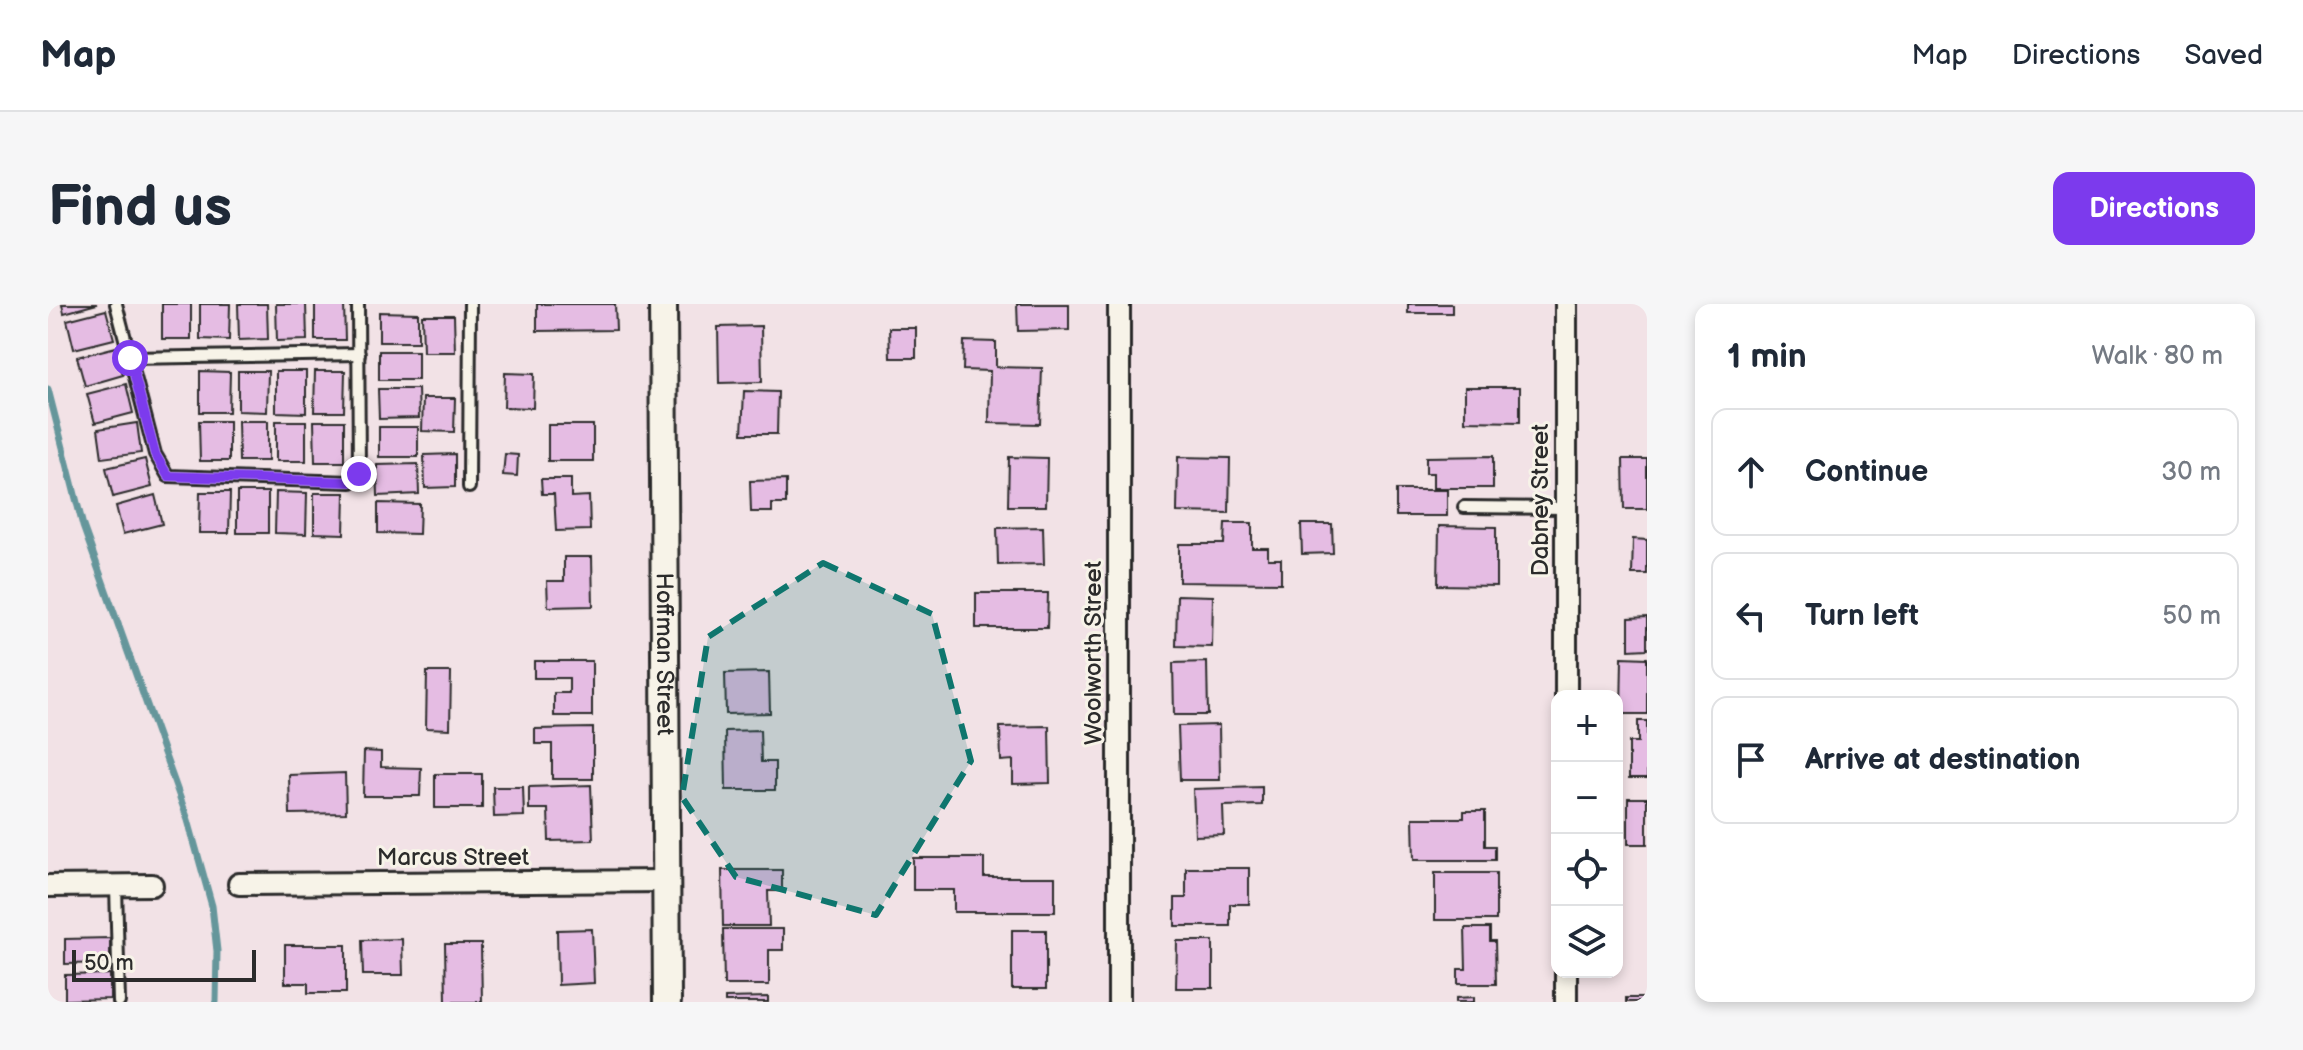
<!DOCTYPE html>
<meta charset="utf-8">
<style>
:root{--surface:#fff;--page:#f6f6f7;--text:#1f2937;--muted:#747a83;--line:#e0e1e3;--accent:#7c3aed}
body{margin:0;font-family:"Balsamiq Sans",sans-serif;background:var(--page);color:var(--text)}
.controls{position:absolute;right:24px;bottom:24px;display:grid;overflow:hidden;border-radius:16px;box-shadow:0 4px 12px #0003}
.controls button{width:72px;height:72px;display:grid;place-items:center;padding:0;border:0;border-bottom:2px solid var(--line);background:var(--surface);color:var(--text);font:40px sans-serif}
.scale{position:absolute;left:24px;bottom:20px;width:184px;box-sizing:border-box;padding-left:8px;border:4px solid #2b2b2b;border-top:0;font-size:22px;line-height:28px;white-space:nowrap;color:#2b2b2b;-webkit-text-stroke:6px #f7f3e8;paint-order:stroke}
.stop{position:absolute;width:24px;height:24px;margin:-18px;border:6px solid #7c3aed;border-radius:50%;background:#fff}
.stop.end{background:#7c3aed;border-color:#fff;box-shadow:0 2px 8px #0008}
.list{margin:0;padding:0;list-style:none}
h2{display:flex;justify-content:space-between;align-items:center;height:104px;margin:0;padding:0 32px;font-size:34px}
h2 small{font-size:26px;font-weight:400;color:var(--muted)}
.list li{display:grid;grid-template-columns:52px 1fr auto;gap:24px;align-items:center;box-sizing:border-box;height:128px;margin:0 16px 16px;padding:0 16px;border:2px solid var(--line);border-radius:16px}
.list b{display:block;font-size:30px;white-space:nowrap}
.list em{font-size:26px;font-style:normal;color:var(--muted)}
.icon{flex:none;width:44px;height:44px;fill:none;stroke:currentColor;stroke-width:2;stroke-linecap:round;stroke-linejoin:round}
.map{position:relative;flex:none;width:1599px;height:698px;overflow:hidden;border-radius:16px}
header{display:flex;align-items:center;gap:48px;box-sizing:border-box;height:112px;padding:0 40px;background:var(--surface);border-bottom:2px solid var(--line)}
header strong{font-size:38px}
nav{display:flex;gap:44px;margin-inline-start:auto;font-size:28px}
.intro{display:flex;align-items:center;justify-content:space-between;box-sizing:border-box;height:192px;padding:0 48px}
h1{margin:0;font-size:56px}
.button{padding:20px 36px;border-radius:16px;background:var(--accent);color:#fff;font-size:28px;font-weight:700}
main{display:flex;gap:48px;padding:0 48px}
aside{flex:1;background:var(--surface);border-radius:16px;box-shadow:0 4px 12px #0003}
.map>svg:first-child{display:block}
.lines{fill:none;stroke-linecap:round;stroke-linejoin:round}
.stream{stroke:#65969b;stroke-width:7}
.building{fill:#e5bce3;stroke:#2b2b2b;stroke-width:2}
.service-casing{stroke:#2b2b2b;stroke-width:16}
.minor-casing{stroke:#2b2b2b;stroke-width:26}
.tertiary-casing{stroke:#2b2b2b;stroke-width:32}
.service{stroke:#f7f3e8;stroke-width:10}
.minor{stroke:#f7f3e8;stroke-width:20}
.tertiary{stroke:#f7f3e8;stroke-width:26}
.route{stroke:#7c3aed;stroke-width:10}
.marked{fill:#0f766e;fill-opacity:0.2;stroke:#0f766e;stroke-width:6;stroke-dasharray:16 10;stroke-linejoin:round}
.labels{text-anchor:middle;dominant-baseline:central;stroke-width:6;stroke-linejoin:round;paint-order:stroke}
.street-label{font-size:24px;fill:#2b2b2b;stroke:#f7f3e8}
</style>
<header>
<strong>Map</strong>
<nav><a>Map</a><a>Directions</a><a>Saved</a></nav>
</header>
<div class="intro"><h1>Find us</h1><a class="button">Directions</a></div>
<main>
<div class="map">
<svg width="1599" height="698" viewBox="0 0 1599 698">
<rect width="100%" height="100%" fill="#f2e2e6"/>
<filter id="ink" filterUnits="userSpaceOnUse"><feTurbulence type="fractalNoise" baseFrequency=".0125" numOctaves="2"/><feDisplacementMap in="SourceGraphic" scale="16" xChannelSelector="R" yChannelSelector="G"/><feConvolveMatrix kernelMatrix="1 2 1 2 8 2 1 2 1" color-interpolation-filters="sRGB"/></filter>
<g filter="url(#ink)">
<g class="lines">
<polyline class="stream" points="0,85 35,222 140,516 164,602 169,647 168,698"/>
</g>
<g class="building">
<polygon points="14,0 49,0 16,9"/>
<rect x="114" y="0" width="29" height="35"/>
<polygon points="152,0 182,0 181,36 152,35"/>
<polygon points="190,0 219,0 220,35 191,36"/>
<polygon points="228,0 258,0 259,36 229,37"/>
<polygon points="267,0 296,0 297,36 267,36"/>
<polygon points="489,0 567,0 568,26 489,27"/>
<polygon points="969,0 1021,0 1021,26 970,27"/>
<rect x="1360" y="0" width="44" height="9"/>
<polygon points="58,6 66,35 26,45 19,16"/>
<polygon points="331,8 370,9 370,38 331,38"/>
<polygon points="374,11 406,11 407,48 375,48"/>
<polygon points="713,22 714,78 671,79 670,23"/>
<polygon points="841,24 868,24 868,54 842,54"/>
<polygon points="916,37 948,38 948,63 994,64 992,120 941,119 942,67 915,66"/>
<polygon points="68,43 75,71 37,82 29,53"/>
<rect x="331" y="47" width="39" height="29"/>
<polygon points="152,67 182,68 181,108 152,108"/>
<polygon points="190,67 220,67 219,108 190,107"/>
<polygon points="228,67 258,67 258,109 228,108"/>
<polygon points="267,67 297,67 296,108 266,108"/>
<polygon points="457,69 486,70 485,104 456,103"/>
<polygon points="78,80 85,109 47,119 39,90"/>
<polygon points="1417,83 1472,83 1472,118 1417,117"/>
<polygon points="330,85 370,85 371,114 331,115"/>
<polygon points="696,87 730,88 729,130 694,130"/>
<polygon points="375,94 407,94 406,128 374,127"/>
<polygon points="151,117 181,117 181,157 152,157"/>
<polygon points="190,117 220,117 220,157 191,157"/>
<rect x="228" y="117" width="30" height="40"/>
<polygon points="266,117 296,117 296,158 267,158"/>
<polygon points="89,119 93,149 54,154 50,125"/>
<rect x="500" y="121" width="45" height="36"/>
<rect x="331" y="123" width="39" height="30"/>
<polygon points="407,150 407,183 377,184 376,151"/>
<polygon points="457,150 470,151 469,172 455,171"/>
<polygon points="1445,152 1445,184 1385,184 1385,169 1378,169 1378,153"/>
<polygon points="961,153 999,154 998,202 960,202"/>
<polygon points="1130,153 1182,154 1181,209 1129,208"/>
<polygon points="97,155 104,183 65,193 58,164"/>
<polygon points="1575,155 1599,155 1599,205 1576,205"/>
<polygon points="370,160 371,190 330,192 329,161"/>
<polygon points="493,175 523,175 523,193 541,192 542,226 508,227 506,190 494,190"/>
<polygon points="738,176 738,200 724,200 724,208 703,208 702,177"/>
<rect x="1348" y="186" width="51" height="26"/>
<polygon points="152,188 182,188 181,229 151,229"/>
<rect x="189" y="188" width="31" height="41"/>
<polygon points="228,188 259,189 258,230 227,229"/>
<polygon points="266,189 297,189 296,230 266,229"/>
<polygon points="107,191 114,220 75,230 68,202"/>
<polygon points="330,199 372,200 371,230 330,229"/>
<polygon points="1177,219 1204,219 1204,244 1220,244 1220,255 1233,255 1233,279 1131,278 1131,240 1176,240"/>
<polygon points="1253,220 1284,220 1285,249 1254,250"/>
<polygon points="1391,222 1448,223 1448,282 1390,281"/>
<polygon points="995,223 996,260 950,261 949,224"/>
<polygon points="1585,235 1599,236 1599,270 1584,270"/>
<polygon points="516,253 544,253 545,302 500,303 499,277 516,277"/>
<polygon points="928,289 1000,289 999,324 928,324"/>
<polygon points="1129,291 1165,292 1164,343 1128,342"/>
<polygon points="1599,313 1599,345 1581,346 1581,314"/>
<polygon points="1574,353 1599,354 1599,410 1573,410"/>
<polygon points="486,357 544,357 544,412 506,412 506,389 521,389 521,374 486,374"/>
<polygon points="1159,358 1160,411 1126,411 1125,359"/>
<polygon points="379,368 403,368 402,425 378,424"/>
<polygon points="721,368 722,409 678,410 677,369"/>
<polygon points="1590,417 1599,417 1599,474 1581,474 1581,438 1590,438"/>
<polygon points="1171,421 1172,476 1132,476 1130,422"/>
<polygon points="1001,422 1002,479 965,480 965,456 953,457 952,423"/>
<polygon points="545,424 545,475 504,475 504,440 487,440 487,425"/>
<polygon points="712,426 713,458 727,458 727,486 678,486 677,427"/>
<polygon points="316,447 333,448 333,463 373,464 372,492 315,492"/>
<polygon points="297,469 298,509 242,510 241,471"/>
<rect x="387" y="470" width="47" height="34"/>
<polygon points="543,481 545,536 501,537 500,505 481,505 481,483"/>
<polygon points="445,483 475,483 476,512 446,513"/>
<polygon points="1214,483 1214,501 1175,502 1176,531 1147,532 1145,485"/>
<rect x="1580" y="494" width="19" height="46"/>
<polygon points="1416,507 1437,507 1437,542 1447,542 1447,556 1366,556 1365,514 1416,514"/>
<polygon points="865,554 936,554 936,573 1007,573 1007,608 906,608 906,586 865,586"/>
<polygon points="1138,564 1201,564 1201,600 1182,600 1182,622 1127,622 1127,594 1138,594"/>
<polygon points="674,566 734,566 734,587 720,587 721,622 675,622"/>
<rect x="1387" y="569" width="61" height="47"/>
<polygon points="1417,624 1442,624 1442,637 1447,637 1448,680 1410,680 1410,665 1418,665"/>
<polygon points="544,625 546,679 510,681 509,626"/>
<polygon points="675,625 735,625 735,646 721,646 721,681 676,681"/>
<rect x="964" y="626" width="34" height="59"/>
<polygon points="62,634 62,659 17,660 17,635"/>
<polygon points="354,635 355,671 315,671 314,636"/>
<polygon points="1129,637 1165,637 1165,684 1128,684"/>
<polygon points="397,640 433,640 434,698 398,698"/>
<polygon points="237,641 298,641 298,689 260,689 260,679 237,679"/>
<polygon points="62,670 62,695 17,696 17,671"/>
<polygon points="720,693 720,698 677,698 677,694"/>
<polygon points="1426,693 1426,698 1408,698 1408,694"/>
<rect x="1578" y="694" width="21" height="4"/>
</g>
<g class="lines">
<g class="service-casing">
<g id="service">
<polyline points="68,0 107,150 120,172 303,178 311,170 310,0"/>
<polyline points="82,54 311,50"/>
<polyline points="421,183 422,0"/>
<polyline points="1416,203 1518,204"/>
<polyline points="68,582 71,698"/>
</g>
</g>
<g class="minor-casing">
<g id="minor">
<polyline points="1071,0 1071,698"/>
<polyline points="1518,0 1518,392"/>
<polyline points="191,580 620,577"/>
<polyline points="0,582 104,581"/>
<polyline points="1518,668 1518,698"/>
</g>
</g>
<g class="tertiary-casing">
<g id="tertiary">
<path id="s1" d="M615 0 619 698"/>
</g>
</g>
<use href="#service" class="service"/>
<use href="#minor" class="minor"/>
<use href="#tertiary" class="tertiary"/>
</g>
</g>
<g class="lines" filter="url(#ink)">
<polyline class="route" points="82,54 107,150 120,172 303,178 311,170"/>
</g>
<path class="marked" d="M775 259 884 310 923 457 828 611 688 573 634 493 660 333Z"/>
<g class="labels">
<g class="street-label">
<text transform="translate(1492 196) rotate(-90)">Dabney Street</text>
<text stroke="none"><textPath href="#s1" startOffset="350">Hoffman Street</textPath></text>
<text transform="translate(1045 349) rotate(-90)">Woolworth Street</text>
<text x="405" y="553">Marcus Street</text>
</g>
</g>
</svg>
<div class="controls">
<button>+</button>
<button>−</button>
<button><svg class="icon" aria-label="locate" viewBox="0 0 24 24"><circle cx="12" cy="12" r="6"/><path d="M12 2v4M12 18v4M2 12h4M18 12h4"/></svg></button>
<button><svg class="icon" aria-label="layers" viewBox="0 0 24 24"><path d="M12 4l9 5-9 5-9-5zM3 14l9 5 9-5"/></svg></button>
</div>
<div class="scale">50 m</div>
<div class="stop" style="left:82px;top:54px"></div>
<div class="stop end" style="left:311px;top:170px"></div>
</div>
<aside>
<h2>1 min<small>Walk · 80 m</small></h2>
<ul class="list">
<li><svg class="icon" aria-label="ahead" viewBox="0 0 24 24"><path d="M12 20V5M6 11l6-6 6 6"/></svg><div><b>Continue</b></div><em>30 m</em></li>
<li><svg class="icon" aria-label="left" viewBox="0 0 24 24"><path d="M17 20v-9H6M10 6l-5 5 5 5"/></svg><div><b>Turn left</b></div><em>50 m</em></li>
<li><svg class="icon" aria-label="arrive" viewBox="0 0 24 24"><path d="M6 21V4h12l-3 4 3 4H6"/></svg><div><b>Arrive at destination</b></div></li>
</ul>
</aside>
</main>
